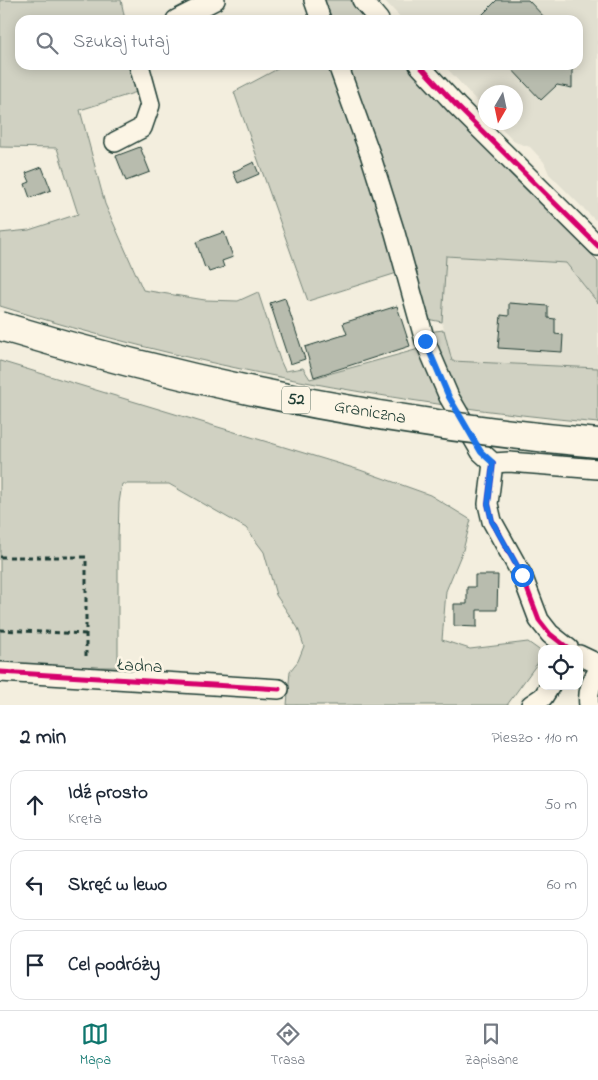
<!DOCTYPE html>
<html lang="pl">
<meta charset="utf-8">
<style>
:root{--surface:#fff;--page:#f6f6f7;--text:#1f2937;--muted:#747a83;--line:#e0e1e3;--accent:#0f766e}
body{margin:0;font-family:"Indie Flower",sans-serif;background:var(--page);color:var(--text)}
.controls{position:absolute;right:15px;bottom:15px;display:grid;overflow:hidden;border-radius:10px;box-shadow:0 2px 12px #0003}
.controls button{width:45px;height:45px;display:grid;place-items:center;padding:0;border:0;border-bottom:1px solid var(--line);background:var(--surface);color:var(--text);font:25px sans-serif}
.compass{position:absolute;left:478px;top:85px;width:45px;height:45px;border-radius:50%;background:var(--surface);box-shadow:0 2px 12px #0003;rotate:189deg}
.stop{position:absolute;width:15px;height:15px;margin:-11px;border:4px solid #1a73e8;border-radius:50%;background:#fff}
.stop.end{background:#1a73e8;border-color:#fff;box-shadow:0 1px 5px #0008}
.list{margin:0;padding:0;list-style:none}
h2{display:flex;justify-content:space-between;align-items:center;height:65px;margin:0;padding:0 20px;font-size:21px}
h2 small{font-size:16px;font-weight:400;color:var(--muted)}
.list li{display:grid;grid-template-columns:32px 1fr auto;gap:15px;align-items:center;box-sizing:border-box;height:70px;margin:0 10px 10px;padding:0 10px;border:1px solid var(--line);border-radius:15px}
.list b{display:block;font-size:19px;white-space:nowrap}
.list p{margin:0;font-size:16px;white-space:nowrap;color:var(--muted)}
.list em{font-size:16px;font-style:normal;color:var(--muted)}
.icon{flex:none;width:28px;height:28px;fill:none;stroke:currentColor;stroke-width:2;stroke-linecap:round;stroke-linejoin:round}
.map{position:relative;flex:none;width:598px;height:705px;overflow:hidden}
.search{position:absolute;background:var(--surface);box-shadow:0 2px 12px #0003;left:15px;right:15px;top:15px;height:55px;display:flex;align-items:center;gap:12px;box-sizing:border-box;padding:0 18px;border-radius:15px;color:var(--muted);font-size:19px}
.sheet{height:305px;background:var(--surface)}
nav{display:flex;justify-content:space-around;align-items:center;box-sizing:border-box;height:70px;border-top:1px solid var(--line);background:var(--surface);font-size:14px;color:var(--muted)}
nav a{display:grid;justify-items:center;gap:2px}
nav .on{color:var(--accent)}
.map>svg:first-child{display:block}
.built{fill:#e1dfd0}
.green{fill:#d0d1c2;stroke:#78877b}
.building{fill:#b8bcae;stroke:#1f3d34}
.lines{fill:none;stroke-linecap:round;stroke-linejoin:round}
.minor-casing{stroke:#1f3d34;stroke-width:22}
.path{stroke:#1f3d34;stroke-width:3;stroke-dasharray:5 4;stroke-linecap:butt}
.minor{stroke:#fcf5e5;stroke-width:19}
.highway-bridge-casing{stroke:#1f3d34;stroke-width:31;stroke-linecap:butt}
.highway-bridge{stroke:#fcf5e5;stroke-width:28}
.cycleway-casing{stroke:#fcf5e5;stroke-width:8}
.cycleway{stroke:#d6006c;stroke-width:5}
.route{stroke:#1a73e8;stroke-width:6}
.labels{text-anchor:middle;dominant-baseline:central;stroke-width:5;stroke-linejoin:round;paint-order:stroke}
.shield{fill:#fcf5e5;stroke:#617469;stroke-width:1}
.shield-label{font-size:16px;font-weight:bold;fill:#1f3d34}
.street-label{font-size:18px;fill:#1f3d34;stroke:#fcf5e5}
</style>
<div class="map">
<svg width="598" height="705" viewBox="0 0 598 705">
<rect width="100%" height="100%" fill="#f3eede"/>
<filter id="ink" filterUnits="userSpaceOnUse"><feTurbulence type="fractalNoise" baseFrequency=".02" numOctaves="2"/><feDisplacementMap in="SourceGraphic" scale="10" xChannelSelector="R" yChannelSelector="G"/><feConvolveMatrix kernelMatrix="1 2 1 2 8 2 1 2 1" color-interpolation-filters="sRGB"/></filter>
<g filter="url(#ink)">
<g class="built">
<polygon points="384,0 598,0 598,218 595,220 549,174 544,162 530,147 515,142 497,123 516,122 516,92 486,92 485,110 444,65 578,65 578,20 403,20"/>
<polygon points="445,256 566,263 598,303 598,368 452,361 442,322"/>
</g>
<g class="green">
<path d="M0 0H121L125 20H20V65H134L140 91 80 110 105 204 143 290 205 300 238 301 258 292 280 360 285 371 303 368 310 379 419 349 430 334 435 331 444 330 452 361 598 368V423C396 404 194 367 0 306V233L29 230 78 214 57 148 0 147Z"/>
<polygon points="320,0 350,0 369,20 327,20"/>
<polygon points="285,65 332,65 368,169 397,273 308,301 234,92"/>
<polygon points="342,65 411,65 598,261 598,303 566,263 446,256 442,322 427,319"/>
<polygon points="0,361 360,470 430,495 471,520 463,550 446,591 442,640 470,649 528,642 542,652 542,657 507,705 287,705 290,671 298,661 304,646 298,628 276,595 264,552 246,528 169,484 122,484 119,503 118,540 118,667 91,667 0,665"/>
</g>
<g class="building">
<polygon points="497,0 528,0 547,20 477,20"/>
<polygon points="508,65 572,65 572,88 557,85 541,100"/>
<polygon points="140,147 150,172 126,181 116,156"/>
<polygon points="254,162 259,174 238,183 233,172"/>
<polygon points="42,167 51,190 30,198 25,184 30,182 26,173"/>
<polygon points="224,232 233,257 222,261 224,267 209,272 207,267 205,268 196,242"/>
<polygon points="285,298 305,359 290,364 270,303"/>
<polygon points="509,303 548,306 548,318 555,319 555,334 563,335 562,352 498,348 501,315 509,316"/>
<polygon points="397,306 410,346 314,377 305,347 347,334 343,323"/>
<polygon points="475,575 498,575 497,610 477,610 477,627 454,626 454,604 467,604 467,587 475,587"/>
</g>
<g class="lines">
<g class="minor-casing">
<g id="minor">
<polyline points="314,0 321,20"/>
<polyline points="362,0 379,20"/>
<polyline points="176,20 215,0"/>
<polyline points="338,65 370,154 395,233 425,341 449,397 481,452 493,463 509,462 598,469"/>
<polyline points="419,65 457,106 598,246"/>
<polyline points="115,142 142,128 150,105 139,65"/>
<polyline points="493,463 488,504 492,521 522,575 539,620 550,634 569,649"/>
<polyline points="579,655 598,664"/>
<polyline points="0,672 279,689"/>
<polyline points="531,705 543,697 550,686"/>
<path d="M589 705C587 692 591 682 598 671"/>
</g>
</g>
<g class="path">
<polyline points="0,557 86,557 86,660"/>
<polyline points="0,630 86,634"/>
</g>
<use href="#minor" class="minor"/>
<g class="highway-bridge-casing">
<path id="highway-bridge" d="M0 326C195 385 395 425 598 443"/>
</g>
<use href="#highway-bridge" class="highway-bridge"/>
<g class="cycleway-casing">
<g id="cycleway">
<polyline points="419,65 457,106 598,246"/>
<polyline points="493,463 488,504 492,521 522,575 539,620 550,634 569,649"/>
<polyline points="0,672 279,689"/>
</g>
</g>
<use href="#cycleway" class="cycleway"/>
</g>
</g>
<g class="lines" filter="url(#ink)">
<polyline class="route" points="425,341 449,397 481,452 493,463 488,504 492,521 522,575"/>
</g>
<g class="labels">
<rect class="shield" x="282" y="386.5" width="28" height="27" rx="4"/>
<g class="shield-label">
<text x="296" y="400">52</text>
</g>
<g class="street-label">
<text transform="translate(370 413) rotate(10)">Graniczna</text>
<text transform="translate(140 667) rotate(3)">Ładna</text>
</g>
</g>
</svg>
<div class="controls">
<button><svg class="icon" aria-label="locate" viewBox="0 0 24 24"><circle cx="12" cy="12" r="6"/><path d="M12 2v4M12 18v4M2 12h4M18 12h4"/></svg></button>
</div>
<svg class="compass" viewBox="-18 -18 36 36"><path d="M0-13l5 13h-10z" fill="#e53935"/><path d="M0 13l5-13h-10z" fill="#747a83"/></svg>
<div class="stop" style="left:522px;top:575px"></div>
<div class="stop end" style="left:425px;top:341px"></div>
<div class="search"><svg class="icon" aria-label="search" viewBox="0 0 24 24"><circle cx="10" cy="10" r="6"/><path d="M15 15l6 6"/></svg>Szukaj tutaj</div>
</div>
<section class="sheet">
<h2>2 min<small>Pieszo · 110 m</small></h2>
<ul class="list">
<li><svg class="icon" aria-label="ahead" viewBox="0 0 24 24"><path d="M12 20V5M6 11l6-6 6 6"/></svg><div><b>Idź prosto</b><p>Kręta</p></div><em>50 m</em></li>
<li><svg class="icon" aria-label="left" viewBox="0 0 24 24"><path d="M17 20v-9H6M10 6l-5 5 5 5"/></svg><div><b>Skręć w lewo</b></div><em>60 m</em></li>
<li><svg class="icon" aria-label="arrive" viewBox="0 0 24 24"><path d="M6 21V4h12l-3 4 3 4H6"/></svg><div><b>Cel podróży</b></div></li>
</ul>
</section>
<nav>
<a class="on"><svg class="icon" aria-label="map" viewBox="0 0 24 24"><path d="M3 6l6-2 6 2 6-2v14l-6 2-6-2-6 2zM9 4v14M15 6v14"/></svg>Mapa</a>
<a><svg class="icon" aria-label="directions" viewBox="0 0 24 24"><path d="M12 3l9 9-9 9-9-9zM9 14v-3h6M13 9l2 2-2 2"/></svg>Trasa</a>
<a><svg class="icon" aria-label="saved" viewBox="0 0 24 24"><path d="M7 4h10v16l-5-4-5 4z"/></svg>Zapisane</a>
</nav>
